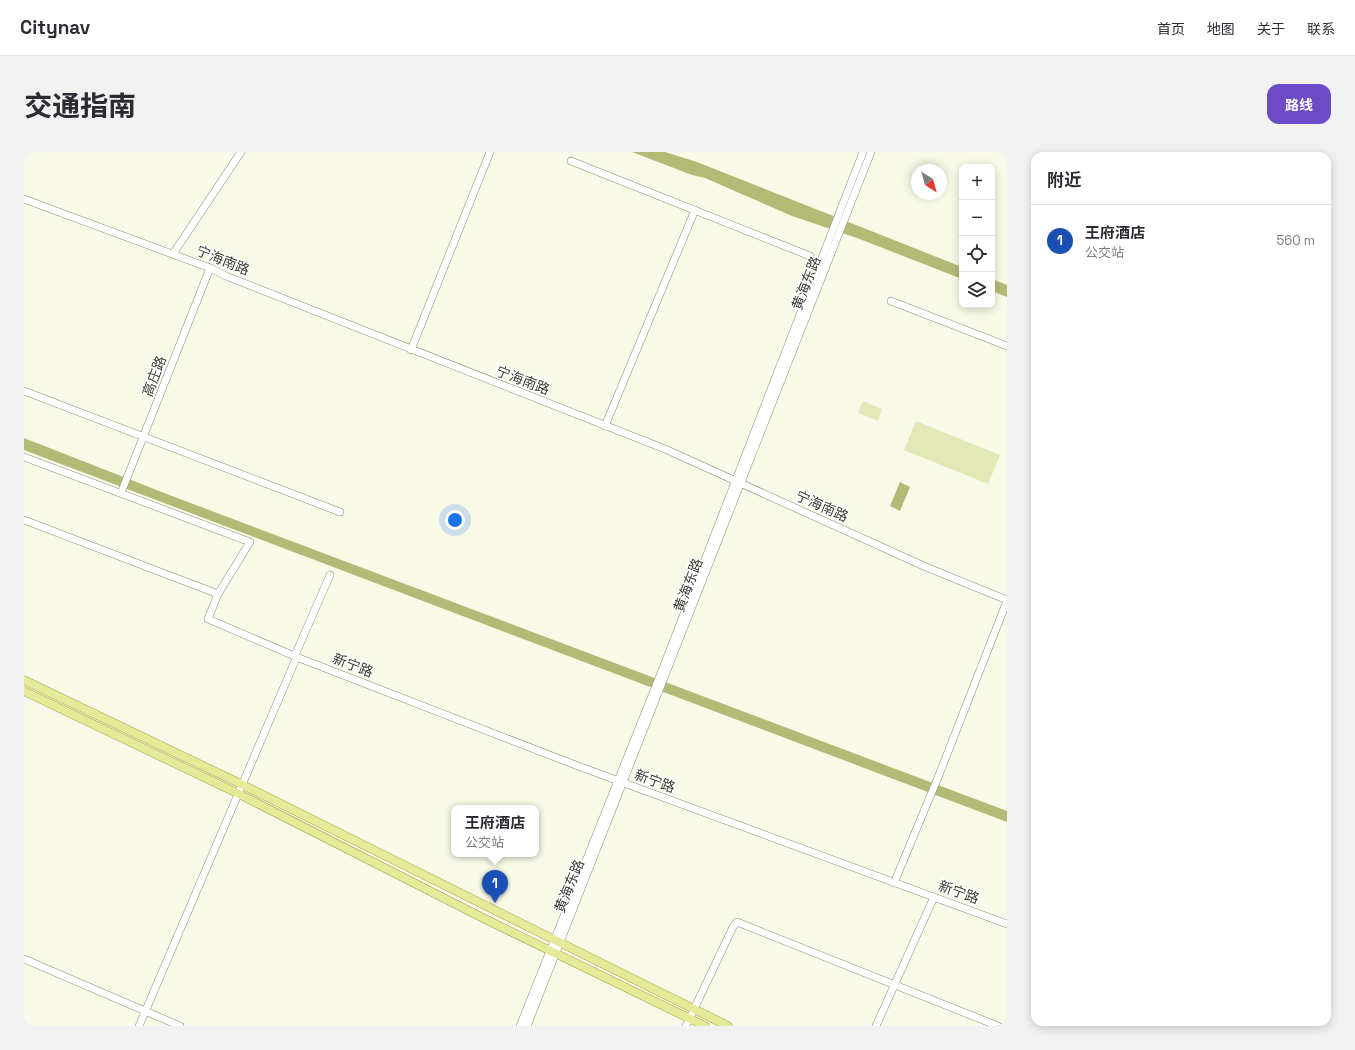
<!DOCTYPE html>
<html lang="zh">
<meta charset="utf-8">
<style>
:root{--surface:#fff;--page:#f2f2f3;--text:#2b2b33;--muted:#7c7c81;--line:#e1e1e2;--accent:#6c4bc4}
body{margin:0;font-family:"Space Grotesk","Noto Sans SC",sans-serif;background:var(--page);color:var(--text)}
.controls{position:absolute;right:12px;top:12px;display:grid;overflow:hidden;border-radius:8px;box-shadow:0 2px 10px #0003}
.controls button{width:36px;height:36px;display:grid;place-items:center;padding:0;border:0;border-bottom:1px solid var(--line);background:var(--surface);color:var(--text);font:20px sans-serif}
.compass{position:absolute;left:887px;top:12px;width:36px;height:36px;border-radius:50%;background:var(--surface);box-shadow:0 2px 10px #0003;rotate:143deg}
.you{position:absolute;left:431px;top:368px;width:14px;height:14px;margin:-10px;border:3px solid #fff;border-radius:50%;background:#1a73e8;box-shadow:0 0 0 6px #1a73e833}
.badge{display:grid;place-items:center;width:26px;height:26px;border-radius:50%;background:var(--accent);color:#fff;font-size:13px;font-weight:700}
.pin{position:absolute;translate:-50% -33px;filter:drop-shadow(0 1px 2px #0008)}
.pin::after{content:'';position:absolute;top:21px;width:14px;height:12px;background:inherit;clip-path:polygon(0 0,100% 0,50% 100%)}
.popup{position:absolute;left:427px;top:653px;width:88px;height:52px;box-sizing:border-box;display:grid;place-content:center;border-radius:8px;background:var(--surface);filter:drop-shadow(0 1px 3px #0005);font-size:13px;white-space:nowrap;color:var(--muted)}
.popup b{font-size:15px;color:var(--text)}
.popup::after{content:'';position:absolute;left:50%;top:100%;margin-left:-8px;border:8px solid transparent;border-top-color:var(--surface)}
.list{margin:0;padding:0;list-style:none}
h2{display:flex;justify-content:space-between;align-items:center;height:52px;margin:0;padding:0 16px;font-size:17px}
h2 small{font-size:13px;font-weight:400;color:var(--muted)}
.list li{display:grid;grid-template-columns:26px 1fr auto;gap:12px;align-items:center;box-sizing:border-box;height:72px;padding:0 16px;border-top:1px solid var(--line)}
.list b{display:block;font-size:15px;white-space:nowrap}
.list p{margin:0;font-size:13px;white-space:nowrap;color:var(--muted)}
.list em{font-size:13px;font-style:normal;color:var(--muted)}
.icon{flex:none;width:22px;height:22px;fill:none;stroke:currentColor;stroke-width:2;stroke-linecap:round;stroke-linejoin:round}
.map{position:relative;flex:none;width:983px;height:874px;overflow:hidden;border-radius:12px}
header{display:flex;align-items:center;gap:24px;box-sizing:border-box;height:56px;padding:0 20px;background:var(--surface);border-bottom:1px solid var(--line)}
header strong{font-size:19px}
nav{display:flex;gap:22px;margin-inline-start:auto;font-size:14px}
.intro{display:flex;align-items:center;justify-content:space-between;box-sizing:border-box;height:96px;padding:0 24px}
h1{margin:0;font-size:28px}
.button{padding:10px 18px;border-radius:12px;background:var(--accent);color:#fff;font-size:14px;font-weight:700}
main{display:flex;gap:24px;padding:0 24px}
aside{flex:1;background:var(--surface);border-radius:12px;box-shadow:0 2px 10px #0003}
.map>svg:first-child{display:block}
.green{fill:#e3e8b7}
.water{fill:#b5b976}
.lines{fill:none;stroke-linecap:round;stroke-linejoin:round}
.minor-casing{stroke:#898b7a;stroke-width:8}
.major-casing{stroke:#9fa248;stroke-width:9}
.minor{stroke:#fff;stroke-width:7}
.major{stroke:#e6e997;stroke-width:8}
.labels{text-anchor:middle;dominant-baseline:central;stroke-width:3;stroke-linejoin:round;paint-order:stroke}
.street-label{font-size:14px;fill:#3a3b34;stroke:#fff}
</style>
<header>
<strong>Citynav</strong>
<nav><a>首页</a><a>地图</a><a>关于</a><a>联系</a></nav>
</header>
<div class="intro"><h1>交通指南</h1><a class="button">路线</a></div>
<main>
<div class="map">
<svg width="983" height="874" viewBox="0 0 983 874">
<rect width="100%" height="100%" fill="#f8fae7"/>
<g class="green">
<polygon points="839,249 858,257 854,269 834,261"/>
<polygon points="892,269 976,303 964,332 880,298"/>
</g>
<g class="water">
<polygon points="608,0 641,0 673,10 938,115 938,127 833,86 768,64 681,26 668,23"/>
<polygon points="968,127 983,133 983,145 968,139"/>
<polygon points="0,286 148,344 983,659 983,670 0,298"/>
<polygon points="876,330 886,335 876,359 866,354"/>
</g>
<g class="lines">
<g class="minor-casing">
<g id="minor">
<polyline points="547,9 786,104"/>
<polyline points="0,47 186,116 202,124 641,297 902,415 983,448"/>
<polyline points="149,102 217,0"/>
<polyline points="867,149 983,194"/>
<polyline points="387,198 466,0"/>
<polyline points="0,239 316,360"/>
<polyline points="581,274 671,58"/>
<polyline points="0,305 226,390 194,442"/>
<polyline points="97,341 186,116"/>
<polyline points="0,368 194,442 184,467 275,506 554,614 983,772"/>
<polyline points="870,731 913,628 983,449"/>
<polyline points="0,807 156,874"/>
<polyline points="115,874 271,509 272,501 306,423"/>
<polyline points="496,874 637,521 839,0"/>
<polyline points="503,874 847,0"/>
<polyline points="662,874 709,775 713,770 974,874"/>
<polyline points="852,874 910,745"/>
</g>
</g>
<g class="major-casing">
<g id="major">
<polyline points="0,528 219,633 704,874"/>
<polyline points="0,539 215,642 459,766 681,874"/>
</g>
</g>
<use href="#minor" class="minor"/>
<use href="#major" class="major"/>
</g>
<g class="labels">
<g class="street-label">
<text transform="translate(199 108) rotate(22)">宁海南路</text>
<text transform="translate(782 131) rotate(-69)">黄海东路</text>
<text transform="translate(130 224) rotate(-69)">高庄路</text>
<text transform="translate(499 228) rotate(21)">宁海南路</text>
<text transform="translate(798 354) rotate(24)">宁海南路</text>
<text transform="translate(664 433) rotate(-69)">黄海东路</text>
<text transform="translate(329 513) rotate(21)">新宁路</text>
<text transform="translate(631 629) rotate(20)">新宁路</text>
<text transform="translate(545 734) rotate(-68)">黄海东路</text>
<text transform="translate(935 740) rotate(20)">新宁路</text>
</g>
</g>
</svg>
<div class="controls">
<button>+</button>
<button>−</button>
<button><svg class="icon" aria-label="locate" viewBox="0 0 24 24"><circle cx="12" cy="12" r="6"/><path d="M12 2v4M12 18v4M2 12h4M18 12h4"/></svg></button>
<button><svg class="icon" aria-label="layers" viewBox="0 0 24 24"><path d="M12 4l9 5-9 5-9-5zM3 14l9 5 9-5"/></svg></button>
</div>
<svg class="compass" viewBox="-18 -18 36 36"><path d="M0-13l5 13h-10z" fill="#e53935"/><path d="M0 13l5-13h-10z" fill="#7c7c81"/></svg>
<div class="you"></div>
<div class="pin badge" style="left:471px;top:751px;background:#1a4fb4">1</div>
<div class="popup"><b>王府酒店</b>公交站</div>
</div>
<aside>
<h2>附近<small></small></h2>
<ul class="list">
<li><span class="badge" style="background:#1a4fb4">1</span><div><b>王府酒店</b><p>公交站</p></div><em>560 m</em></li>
</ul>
</aside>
</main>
